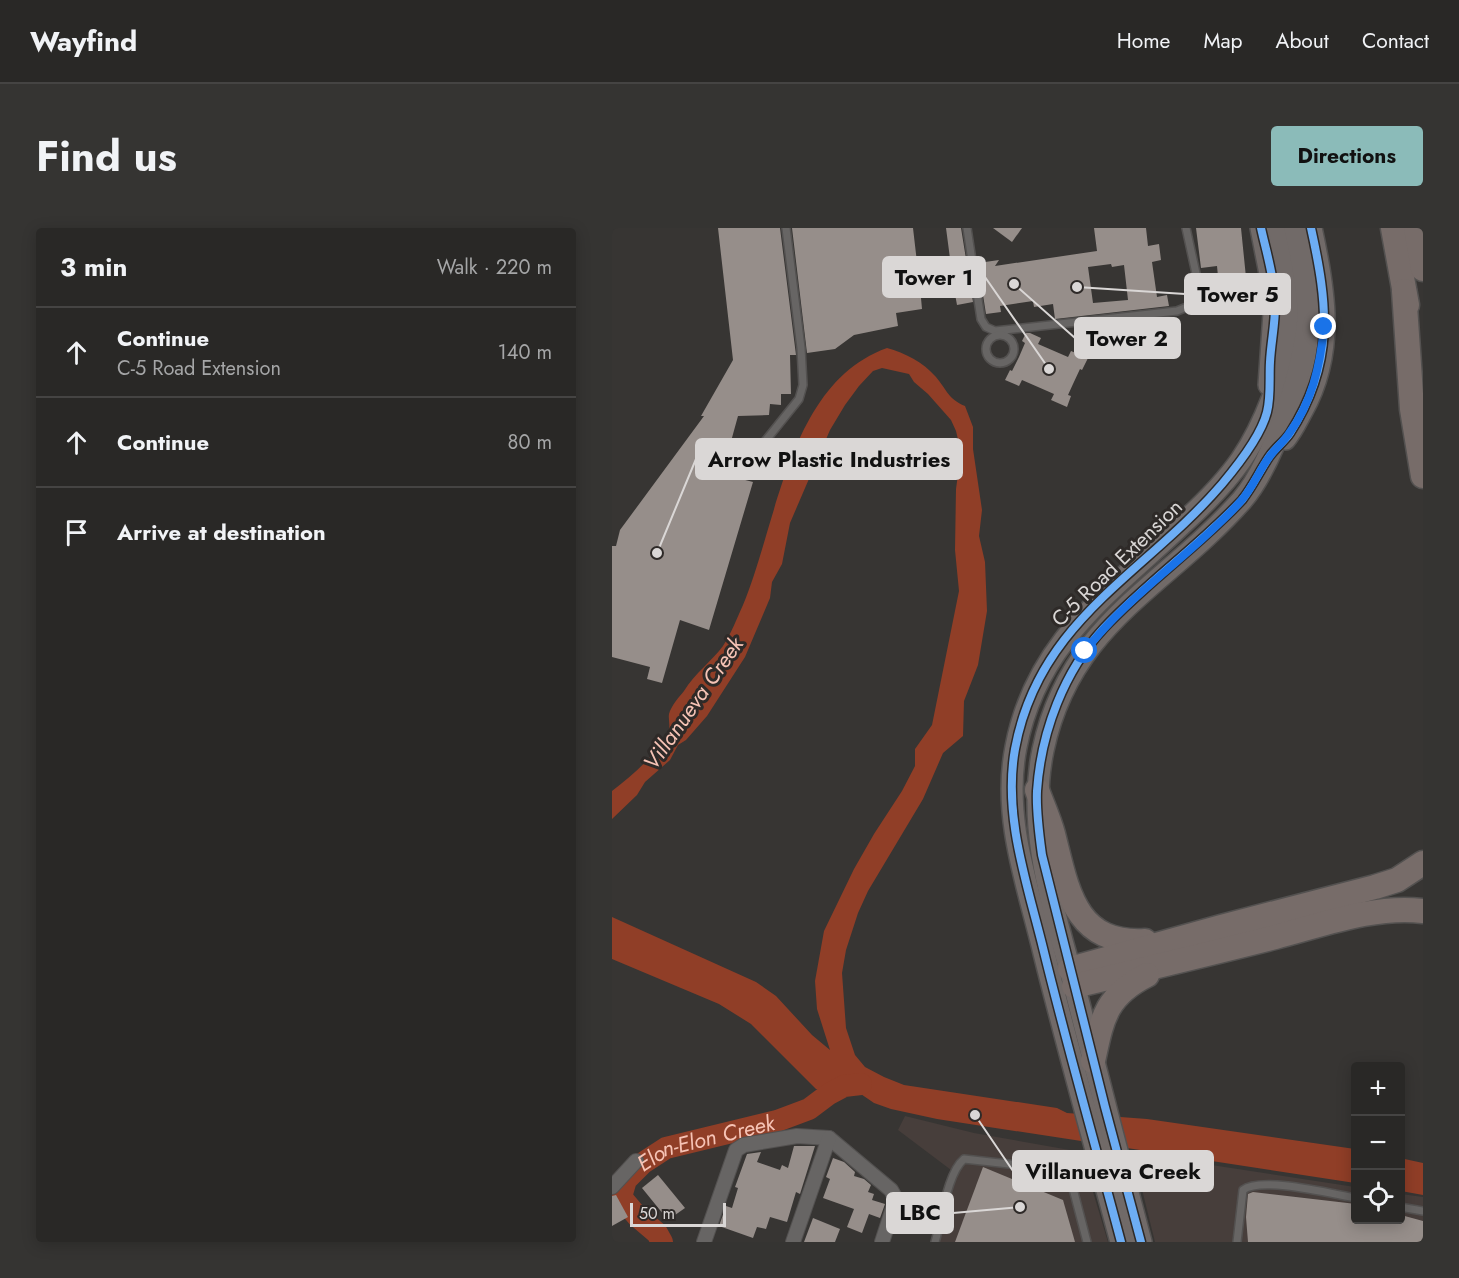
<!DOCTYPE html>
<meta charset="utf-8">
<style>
:root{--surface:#292826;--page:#353432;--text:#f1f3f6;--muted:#a5a6a7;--line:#454443;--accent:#8bbbb9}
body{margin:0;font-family:Jost,sans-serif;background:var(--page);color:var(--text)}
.controls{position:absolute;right:18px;bottom:18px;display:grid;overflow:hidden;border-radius:6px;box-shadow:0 3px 15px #0003}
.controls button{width:54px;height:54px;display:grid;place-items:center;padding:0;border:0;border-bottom:2px solid var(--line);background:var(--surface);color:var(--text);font:30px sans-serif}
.scale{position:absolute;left:18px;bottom:15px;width:96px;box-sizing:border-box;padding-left:6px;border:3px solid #dad7d6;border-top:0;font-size:16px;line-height:21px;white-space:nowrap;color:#dad7d6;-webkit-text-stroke:4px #2e2a28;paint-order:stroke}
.stop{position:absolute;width:18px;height:18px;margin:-14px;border:4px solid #1a73e8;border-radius:50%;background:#fff}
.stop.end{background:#1a73e8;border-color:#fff;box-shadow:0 2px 6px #0008}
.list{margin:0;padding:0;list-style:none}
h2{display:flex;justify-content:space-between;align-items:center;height:78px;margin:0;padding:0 24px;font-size:26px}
h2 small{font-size:20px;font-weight:400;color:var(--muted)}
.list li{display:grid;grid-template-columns:39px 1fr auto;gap:18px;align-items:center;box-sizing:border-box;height:90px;padding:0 24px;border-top:2px solid var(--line)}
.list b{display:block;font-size:22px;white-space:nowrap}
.list p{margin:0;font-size:20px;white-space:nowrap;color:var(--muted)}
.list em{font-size:20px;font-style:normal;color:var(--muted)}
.icon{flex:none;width:33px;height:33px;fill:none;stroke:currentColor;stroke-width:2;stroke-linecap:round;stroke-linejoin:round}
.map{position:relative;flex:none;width:811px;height:1014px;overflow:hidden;border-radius:6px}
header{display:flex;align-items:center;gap:36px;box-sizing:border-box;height:84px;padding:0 30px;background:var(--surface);border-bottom:2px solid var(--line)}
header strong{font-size:28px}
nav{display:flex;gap:33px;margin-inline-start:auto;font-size:21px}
.intro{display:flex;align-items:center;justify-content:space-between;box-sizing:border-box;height:144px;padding:0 36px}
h1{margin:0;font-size:42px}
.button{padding:15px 27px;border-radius:6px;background:var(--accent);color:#111;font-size:21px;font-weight:700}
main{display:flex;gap:36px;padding:0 36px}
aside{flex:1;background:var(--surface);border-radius:6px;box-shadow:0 3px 15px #0003}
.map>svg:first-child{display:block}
.built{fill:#473e3b}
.water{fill:#903e27}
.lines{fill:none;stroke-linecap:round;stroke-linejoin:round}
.river{stroke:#903e27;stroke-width:22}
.building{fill:#968e8a;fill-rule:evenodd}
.service-casing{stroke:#535150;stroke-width:10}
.minor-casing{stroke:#535150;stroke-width:16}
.primary-casing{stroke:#535150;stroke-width:24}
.motorway-casing{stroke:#535150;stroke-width:27}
.service{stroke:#676564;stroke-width:7}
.minor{stroke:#676564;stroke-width:14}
.primary{stroke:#716a68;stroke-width:21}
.motorway{stroke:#776c69;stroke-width:24}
.cycleway-casing{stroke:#2e2a28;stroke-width:11}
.cycleway{stroke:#6dadf4;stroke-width:8}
.route{stroke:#1a73e8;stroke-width:8}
.labels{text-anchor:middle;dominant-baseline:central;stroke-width:6;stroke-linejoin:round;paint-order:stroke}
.street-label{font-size:21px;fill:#dad7d6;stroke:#2e2a28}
.water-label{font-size:22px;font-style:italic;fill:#f6c3b5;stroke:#2e2a28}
.leader{fill:none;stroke:#dad7d6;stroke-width:2}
.callout-dot{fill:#dad7d6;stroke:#2e2a28;stroke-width:2}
.callout{fill:#dad7d6;stroke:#dad7d6;stroke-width:2}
.callout-label{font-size:22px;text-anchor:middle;font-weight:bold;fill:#111}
</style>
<header>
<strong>Wayfind</strong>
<nav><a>Home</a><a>Map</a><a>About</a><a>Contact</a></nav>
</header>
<div class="intro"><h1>Find us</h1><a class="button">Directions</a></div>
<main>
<aside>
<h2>3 min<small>Walk · 220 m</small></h2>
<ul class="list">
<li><svg class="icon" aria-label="ahead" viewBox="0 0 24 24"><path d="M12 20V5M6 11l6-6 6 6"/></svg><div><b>Continue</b><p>C-5 Road Extension</p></div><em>140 m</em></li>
<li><svg class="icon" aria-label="ahead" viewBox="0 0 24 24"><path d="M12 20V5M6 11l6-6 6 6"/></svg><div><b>Continue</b></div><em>80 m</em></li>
<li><svg class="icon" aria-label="arrive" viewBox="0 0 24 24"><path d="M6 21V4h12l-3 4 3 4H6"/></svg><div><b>Arrive at destination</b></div></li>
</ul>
</aside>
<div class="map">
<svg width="811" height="1014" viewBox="0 0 811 1014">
<rect width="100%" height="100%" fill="#373533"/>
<g class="built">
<polygon points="293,888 362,905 469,924 496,1014 319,1014 343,945 286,902"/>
<polygon points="521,925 743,959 744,992 788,992 789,966 811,969 811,1014 543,1014"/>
</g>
<g class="water">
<path d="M275 120C293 125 311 134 324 149 335 162 336 171 353 178L361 199V221L370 282 367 308 373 334 375 383 366 437 352 473 351 508 331 525 311 571 256 663 246 685 234 722 230 745 234 800 243 827 253 839 272 849 292 857 445 880 455 885 535 891 743 921V955L325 891 279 881 262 875 243 862 204 861 139 796 107 776 0 731V689L144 754 164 768 200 807 218 822 205 781 203 753 212 703 242 641 262 606 290 563 303 538V521L320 497 347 363 343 322 344 261 349 224 344 203 339 192 316 166 302 154 297 146 270 140 261 143 247 158 233 177 218 202 178 295 170 336 160 354 158 370 133 429 95 488 74 512 66 517 58 532 33 554 25 567 0 591V563C20 548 45 526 56 504 59 497 56 492 57 486 59 478 67 469 72 463 83 445 100 433 111 418 119 406 125 390 131 377 166 293 177 155 275 120Z"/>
<polygon points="788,930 811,935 811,967 789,963"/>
</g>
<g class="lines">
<path class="river" id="s1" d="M50 1014 45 1005 25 988 9 969 14 952 31 935 54 920 165 893 197 881 217 866 232 858 249 856"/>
</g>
<g class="building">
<polygon points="106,0 168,0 184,127 178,127 179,166 169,166 169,177 158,176 157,187 126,188 110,246 141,254 97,402 68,392 50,455 35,451 38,439 0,429 0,318 4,318 8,302 92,188 89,188 121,132"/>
<polygon points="180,0 301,0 306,43 339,38 334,0 349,0 361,74 345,77 343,66 309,70 310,81 284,85 286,98 242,107 223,121 195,125"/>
<polygon points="381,0 410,0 400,14"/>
<path d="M482 0H534L536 18 547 16 549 32 540 34 545 69 555 67 557 78 443 91 441 76 422 79 421 73 388 78 389 84 374 86 366 35 387 32 383 38 485 23ZM499 36 500 39 512 37 516 72 481 75 476 39Z"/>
<polygon points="584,0 629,0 637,79 595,83 593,61 607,59 605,38 589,40"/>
<polygon points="414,105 418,105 429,110 426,116 456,129 459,123 476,130 470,142 468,141 461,156 456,167 459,168 455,179 439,172 442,166 410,152 407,158 393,152 398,142 400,143 407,129 413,115 410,113"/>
<polygon points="182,918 203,918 188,966 184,964 175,994 158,989 154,1001 145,999 141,1010 107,998 114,978 120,980 126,960 123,959 135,926 149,924 145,934 168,942 170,937 176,940"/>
<polygon points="221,930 232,934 243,944 242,948 252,951 259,957 256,964 262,966 260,972 273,976 268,990 257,986 250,1005 235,999 242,981 211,970 218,951 214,949"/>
<polygon points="371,939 451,972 463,1014 343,1014"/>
<polygon points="46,947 73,980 56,992 30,960"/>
<polygon points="641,964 744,976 744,992 789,992 789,987 811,993 811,1014 636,1014 634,989 636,966"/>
<polygon points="4,967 16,989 0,998 0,968"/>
<polygon points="201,990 228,1001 223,1014 192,1014"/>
</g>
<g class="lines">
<g class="service-casing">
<g id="service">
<polyline points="355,0 369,91 374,99 383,103 565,83 580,77 587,59 574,0"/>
<circle cx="388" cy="121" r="14"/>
<polyline points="134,237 187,171 191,157 189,120 174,0"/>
<polyline points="788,979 811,983"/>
<path d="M323 1014C330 992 335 945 352 931L442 941 455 946 459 953 475 1014"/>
<path d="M625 1014 631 962C649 948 720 966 744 970"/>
</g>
</g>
<g class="minor-casing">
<g id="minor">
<polyline points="0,959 24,933"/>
<polyline points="92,1014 124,922 132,917 185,908 217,910 279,962 284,971 270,1014"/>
<polyline points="181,1014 217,910"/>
</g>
</g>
<g class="primary-casing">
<g id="primary">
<polyline points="649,0 663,71 657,157"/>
<path d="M673 211C680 203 685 192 690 183 723 124 713 63 699 0"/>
<path d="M509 1014C483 917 456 822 432 725 416 658 390 589 404 519 424 413 499 364 572 294 593 275 613 255 629 232 642 213 652 192 660 171 671 143 679 114 679 84 680 56 673 27 667 0"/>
<path d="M529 1014C507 931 485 847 464 764 443 684 414 604 431 522 458 394 552 360 630 272 662 235 696 132 696 83 695 56 689 27 683 0"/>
</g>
</g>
<g class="motorway-casing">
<g id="motorway">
<polyline points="781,0 795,77"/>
<polyline points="804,0 811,41"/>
<polyline points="792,63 800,181 811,248"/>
<path d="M425 562C430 576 437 591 441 606 455 661 462 717 533 713"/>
<polyline points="458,741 609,699 763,659 785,652 811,635"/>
<path d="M462 758C529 742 596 726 663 709 710 697 762 677 811 683"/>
<path d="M481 833C490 791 493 768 535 747"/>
</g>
</g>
<use href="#service" class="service"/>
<use href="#minor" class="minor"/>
<use href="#primary" class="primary"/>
<use href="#motorway" class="motorway"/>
<g class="cycleway-casing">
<g id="cycleway">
<path d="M509 1014C483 916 455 818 431 720 415 655 391 588 403 521 427 391 533 346 610 256 626 237 649 208 655 184 659 169 657 149 658 134 659 113 664 93 663 72 662 48 654 23 649 0"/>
<path d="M529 1014 493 879 430 627C427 605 424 584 425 563 429 504 452 443 492 400 535 354 587 318 630 272 641 258 647 244 657 229 663 220 672 214 678 205 723 135 716 77 699 0"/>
</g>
</g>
<use href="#cycleway" class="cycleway"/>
</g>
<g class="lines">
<path class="route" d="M473 423C517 366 580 327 628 274 641 260 647 242 658 228 664 220 671 214 676 207 700 175 708 138 712 99"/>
</g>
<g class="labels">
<g class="street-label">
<text transform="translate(505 335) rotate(-44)">C-5 Road Extension</text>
</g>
<g class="water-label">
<text transform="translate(81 475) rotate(-55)">Villanueva Creek</text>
<text stroke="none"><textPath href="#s1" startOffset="170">Elon-Elon Creek</textPath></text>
</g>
</g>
<path class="leader" d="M437 141L373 49M465 59L573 66M402 56L463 110M45 325L84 231M363 887L401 943M408 979L341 985"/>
<g class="callout-dot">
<circle cx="437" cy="141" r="6"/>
<circle cx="465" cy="59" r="6"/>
<circle cx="402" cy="56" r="6"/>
<circle cx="45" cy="325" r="6"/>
<circle cx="363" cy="887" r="6"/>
<circle cx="408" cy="979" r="6"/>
</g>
<g class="callout">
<rect x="271" y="29" width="102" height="40" rx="6"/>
<rect x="573" y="46" width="105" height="40" rx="6"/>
<rect x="463" y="90" width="105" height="40" rx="6"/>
<rect x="84" y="211" width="266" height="40" rx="6"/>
<rect x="401" y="923" width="200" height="40" rx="6"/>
<rect x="275" y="965" width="66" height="40" rx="6"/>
</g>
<g class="callout-label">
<text x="322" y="57">Tower 1</text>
<text x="626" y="74">Tower 5</text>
<text x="515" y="118">Tower 2</text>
<text x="217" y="239">Arrow Plastic Industries</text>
<text x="501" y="951">Villanueva Creek</text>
<text x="308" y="992">LBC</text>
</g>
</svg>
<div class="controls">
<button>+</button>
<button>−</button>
<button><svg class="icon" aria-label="locate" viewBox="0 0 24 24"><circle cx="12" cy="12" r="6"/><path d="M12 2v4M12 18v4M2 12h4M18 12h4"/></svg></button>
</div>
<div class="scale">50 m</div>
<div class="stop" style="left:473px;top:423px"></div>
<div class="stop end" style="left:712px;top:99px"></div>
</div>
</main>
